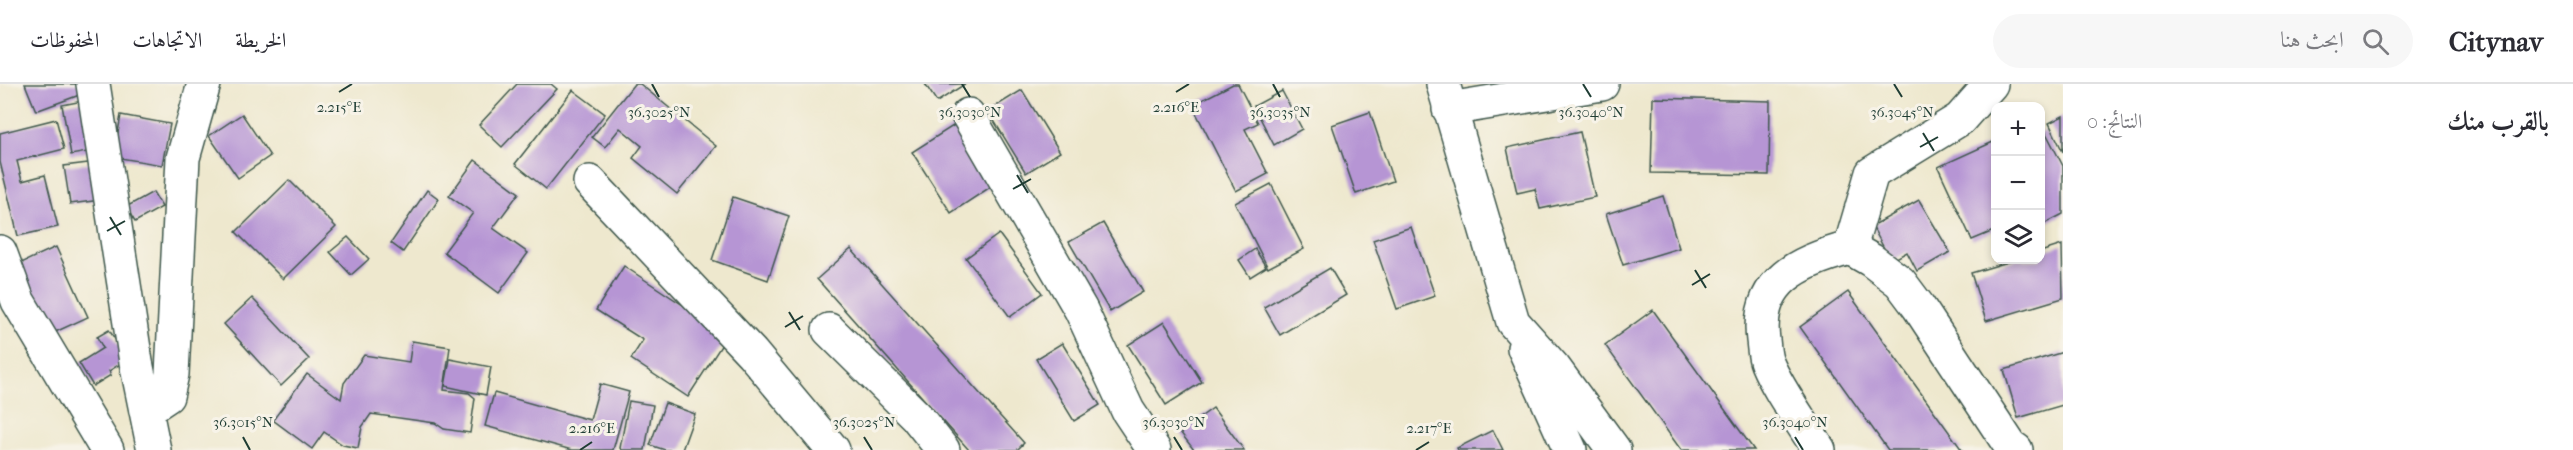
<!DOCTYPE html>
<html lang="ar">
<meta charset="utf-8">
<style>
:root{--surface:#fff;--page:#f7f7f7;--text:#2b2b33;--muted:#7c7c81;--line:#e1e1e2}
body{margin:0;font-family:"IM FELL French Canon",Amiri,serif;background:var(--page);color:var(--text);direction:rtl}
.controls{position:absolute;right:18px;top:18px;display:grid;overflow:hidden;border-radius:12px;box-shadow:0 3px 9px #0003}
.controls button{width:54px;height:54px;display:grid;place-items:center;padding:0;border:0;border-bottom:2px solid var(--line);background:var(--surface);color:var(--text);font:30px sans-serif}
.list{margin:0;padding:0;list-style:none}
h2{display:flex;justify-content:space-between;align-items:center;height:78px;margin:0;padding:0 24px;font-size:26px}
h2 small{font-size:20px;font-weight:400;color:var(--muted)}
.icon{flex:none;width:33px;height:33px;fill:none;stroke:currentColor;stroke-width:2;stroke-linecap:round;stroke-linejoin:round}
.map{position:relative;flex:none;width:2063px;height:366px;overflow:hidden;direction:ltr}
header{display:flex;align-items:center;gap:36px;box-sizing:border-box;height:84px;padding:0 30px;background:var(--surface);border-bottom:2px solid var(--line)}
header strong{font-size:28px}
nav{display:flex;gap:33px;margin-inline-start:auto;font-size:21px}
.search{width:420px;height:54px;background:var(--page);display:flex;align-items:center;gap:15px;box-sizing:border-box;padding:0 21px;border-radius:33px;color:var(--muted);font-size:22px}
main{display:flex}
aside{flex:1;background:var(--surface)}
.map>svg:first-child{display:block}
.building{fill:#b695d4}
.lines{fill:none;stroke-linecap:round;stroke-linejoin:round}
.minor-casing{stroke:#3e574b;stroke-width:36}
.major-casing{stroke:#3e574b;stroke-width:36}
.minor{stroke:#fff;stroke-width:33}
.major{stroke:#fff;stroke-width:33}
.ticks{fill:none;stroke:#1f3d34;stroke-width:2}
.ticks-label{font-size:15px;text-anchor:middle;fill:#1f3d34;stroke:#f7f3e8;stroke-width:6;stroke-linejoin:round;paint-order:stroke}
</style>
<header>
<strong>Citynav</strong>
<div class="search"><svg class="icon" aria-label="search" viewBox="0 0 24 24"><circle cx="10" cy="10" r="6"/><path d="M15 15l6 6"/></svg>ابحث هنا</div>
<nav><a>الخريطة</a><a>الاتجاهات</a><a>المحفوظات</a></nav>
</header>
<main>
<aside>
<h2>بالقرب منك<small>النتائج: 0</small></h2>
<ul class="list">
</ul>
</aside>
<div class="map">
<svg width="2063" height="366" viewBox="0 0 2063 366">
<rect width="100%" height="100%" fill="#f7f3e8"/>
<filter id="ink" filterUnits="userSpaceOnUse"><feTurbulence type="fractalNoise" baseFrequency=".0167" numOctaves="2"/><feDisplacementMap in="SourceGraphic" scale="12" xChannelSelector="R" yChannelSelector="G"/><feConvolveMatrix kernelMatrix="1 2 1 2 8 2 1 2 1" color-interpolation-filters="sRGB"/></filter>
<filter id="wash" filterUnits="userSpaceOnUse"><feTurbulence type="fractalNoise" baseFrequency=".008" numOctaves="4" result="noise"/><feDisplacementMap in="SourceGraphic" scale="24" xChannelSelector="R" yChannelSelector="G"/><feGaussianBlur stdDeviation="1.35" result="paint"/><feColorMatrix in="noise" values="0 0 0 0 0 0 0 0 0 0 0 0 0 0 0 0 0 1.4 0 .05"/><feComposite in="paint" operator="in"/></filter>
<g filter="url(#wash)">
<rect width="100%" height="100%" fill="#eee8ce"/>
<g id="blocks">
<g class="building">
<polygon points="25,0 90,0 93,6 36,27"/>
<polygon points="517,0 551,0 557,5 502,63 479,41"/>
<polygon points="634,0 640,0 716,62 677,110 633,74 642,62 620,44 605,63 592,53"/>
<polygon points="925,0 965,0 937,18"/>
<polygon points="1233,0 1238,0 1258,39 1245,45 1268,90 1236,107 1192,21"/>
<polygon points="573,6 605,30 546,105 515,80"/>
<polygon points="1022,6 1060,68 1026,89 988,27"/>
<polygon points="1282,7 1302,45 1274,61 1254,22"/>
<polygon points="1653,14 1770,17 1769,91 1651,89"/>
<polygon points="88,16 98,66 71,71 62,21"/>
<polygon points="1370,28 1393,97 1356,110 1332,41"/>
<polygon points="242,30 270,72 238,94 209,52"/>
<polygon points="121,31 170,40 162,81 114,73"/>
<polygon points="2063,32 2063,68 2049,39"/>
<polygon points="56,35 64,65 17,77 22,97 45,91 58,143 18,152 0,78 0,49"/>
<polygon points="956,40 995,100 951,129 912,68"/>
<polygon points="2045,47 2063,82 2063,130 2042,141 2040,49"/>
<polygon points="1580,48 1595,113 1540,125 1535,105 1517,109 1507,64"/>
<polygon points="1993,58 1996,63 1996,146 1972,156 1938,83"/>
<polygon points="475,76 519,109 493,144 528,169 499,209 444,168 473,129 449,112"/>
<polygon points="96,78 101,116 70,120 64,82"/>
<polygon points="289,96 336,143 283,195 236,148"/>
<polygon points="1271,100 1304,165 1268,184 1235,119"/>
<polygon points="427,106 439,115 403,168 391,159"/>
<polygon points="153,108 162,123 135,138 126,123"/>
<polygon points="1663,112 1679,164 1623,181 1606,130"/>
<polygon points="733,113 789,132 768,196 712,176"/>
<polygon points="1919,116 1950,168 1917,187 1907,168 1891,177 1872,142"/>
<polygon points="1103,139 1143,208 1110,228 1069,158"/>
<polygon points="1411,143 1435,212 1397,225 1373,156"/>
<polygon points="999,150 1042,209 1010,233 966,174"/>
<polygon points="348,153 369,175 351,191 330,168"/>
<polygon points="2062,161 2063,214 1986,237 1971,189 2015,176 2040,176 2040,168"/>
<polygon points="56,163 88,233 51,250 19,180"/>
<polygon points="851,165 1024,359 1017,366 969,366 817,195"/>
<polygon points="1255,165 1266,183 1250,193 1239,176"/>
<polygon points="624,182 728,251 688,313 631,275 643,256 596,226"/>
<polygon points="1330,184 1346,211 1280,251 1264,223"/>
<polygon points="1848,208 1962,366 1888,366 1800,243"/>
<polygon points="252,214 309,275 281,302 224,240"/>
<polygon points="1653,226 1754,366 1681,366 1605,261"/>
<polygon points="1164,238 1202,298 1166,321 1128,261"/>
<polygon points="109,246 128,275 109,287 111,291 93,302 79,279 103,264 97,253"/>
<polygon points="412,257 450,263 444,306 469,309 475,314 470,349 444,345 435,339 371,330 362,343 358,364 343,361 324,348 312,365 273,336 307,290 341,315 344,299 364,271 409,278"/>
<polygon points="1062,259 1100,321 1074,337 1036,275"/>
<polygon points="2063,268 2063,321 2018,334 2004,286"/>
<polygon points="450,275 491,283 486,311 445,302"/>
<polygon points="600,300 629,308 613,366 572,366 485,342 494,309 590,336"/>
<polygon points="629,317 653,321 645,366 622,366 620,364"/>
<polygon points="665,319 695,330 682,366 665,366 650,361"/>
<polygon points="1213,324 1244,366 1194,366 1180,348"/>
<polygon points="1493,346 1503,366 1458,366 1457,364"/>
</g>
</g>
</g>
<g filter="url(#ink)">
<use href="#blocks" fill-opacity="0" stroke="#3e574b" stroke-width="1.5"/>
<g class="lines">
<g class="minor-casing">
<g id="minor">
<polyline points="93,0 136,278 154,366"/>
<polyline points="1449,25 1602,0"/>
<polyline points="968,31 1081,226 1128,327 1154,366"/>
<polyline points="590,98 752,269 833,366"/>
<polyline points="1850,164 1872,89 1960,35 1991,0"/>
<polyline points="0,168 18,217 107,366"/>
<polyline points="829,246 916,332 943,366"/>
<polyline points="146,326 167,312 172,290 183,74 204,0"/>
<path d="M1819 366C1803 339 1779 308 1767 279 1764 272 1764 263 1763 256 1755 197 1800 177 1850 164L1871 176 1900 198 1918 222 2011 363 2016 366"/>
</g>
</g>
<g class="major-casing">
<g id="major">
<polyline points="1443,0 1513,238 1554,284 1614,366"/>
<polyline points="1524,264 1570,366"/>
</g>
</g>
<use href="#minor" class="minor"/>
<use href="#major" class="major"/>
</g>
</g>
<path class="ticks" d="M652 0 659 13M962 0 970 13M1273 0 1280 13M1583 0 1591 13M1894 0 1902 13M339 8 352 0M1176 8 1189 0M1923 49 1934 67M1920 63 1938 53M1017 91 1028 109M1013 105 1031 95M110 133 121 151M107 147 125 137M1695 186 1706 204M1692 201 1710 190M789 228 800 246M785 243 803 232M243 353 250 366M864 353 872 366M1174 353 1182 366M1795 353 1803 366M580 366 592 358M1416 366 1429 358"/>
<g class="ticks-label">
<text x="339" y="28">2.215°E</text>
<text x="1176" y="28">2.216°E</text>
<text x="1280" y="33">36.3035°N</text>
<text x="1902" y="33">36.3045°N</text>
<text x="659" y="33">36.3025°N</text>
<text x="970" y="33">36.3030°N</text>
<text x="1591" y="33">36.3040°N</text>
<text x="243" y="343">36.3015°N</text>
<text x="864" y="343">36.3025°N</text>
<text x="1174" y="343">36.3030°N</text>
<text x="1795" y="343">36.3040°N</text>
<text x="592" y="349">2.216°E</text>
<text x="1429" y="349">2.217°E</text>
</g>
</svg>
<div class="controls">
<button>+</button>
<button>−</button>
<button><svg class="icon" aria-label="layers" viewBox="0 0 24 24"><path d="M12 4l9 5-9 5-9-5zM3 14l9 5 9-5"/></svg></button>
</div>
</div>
</main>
